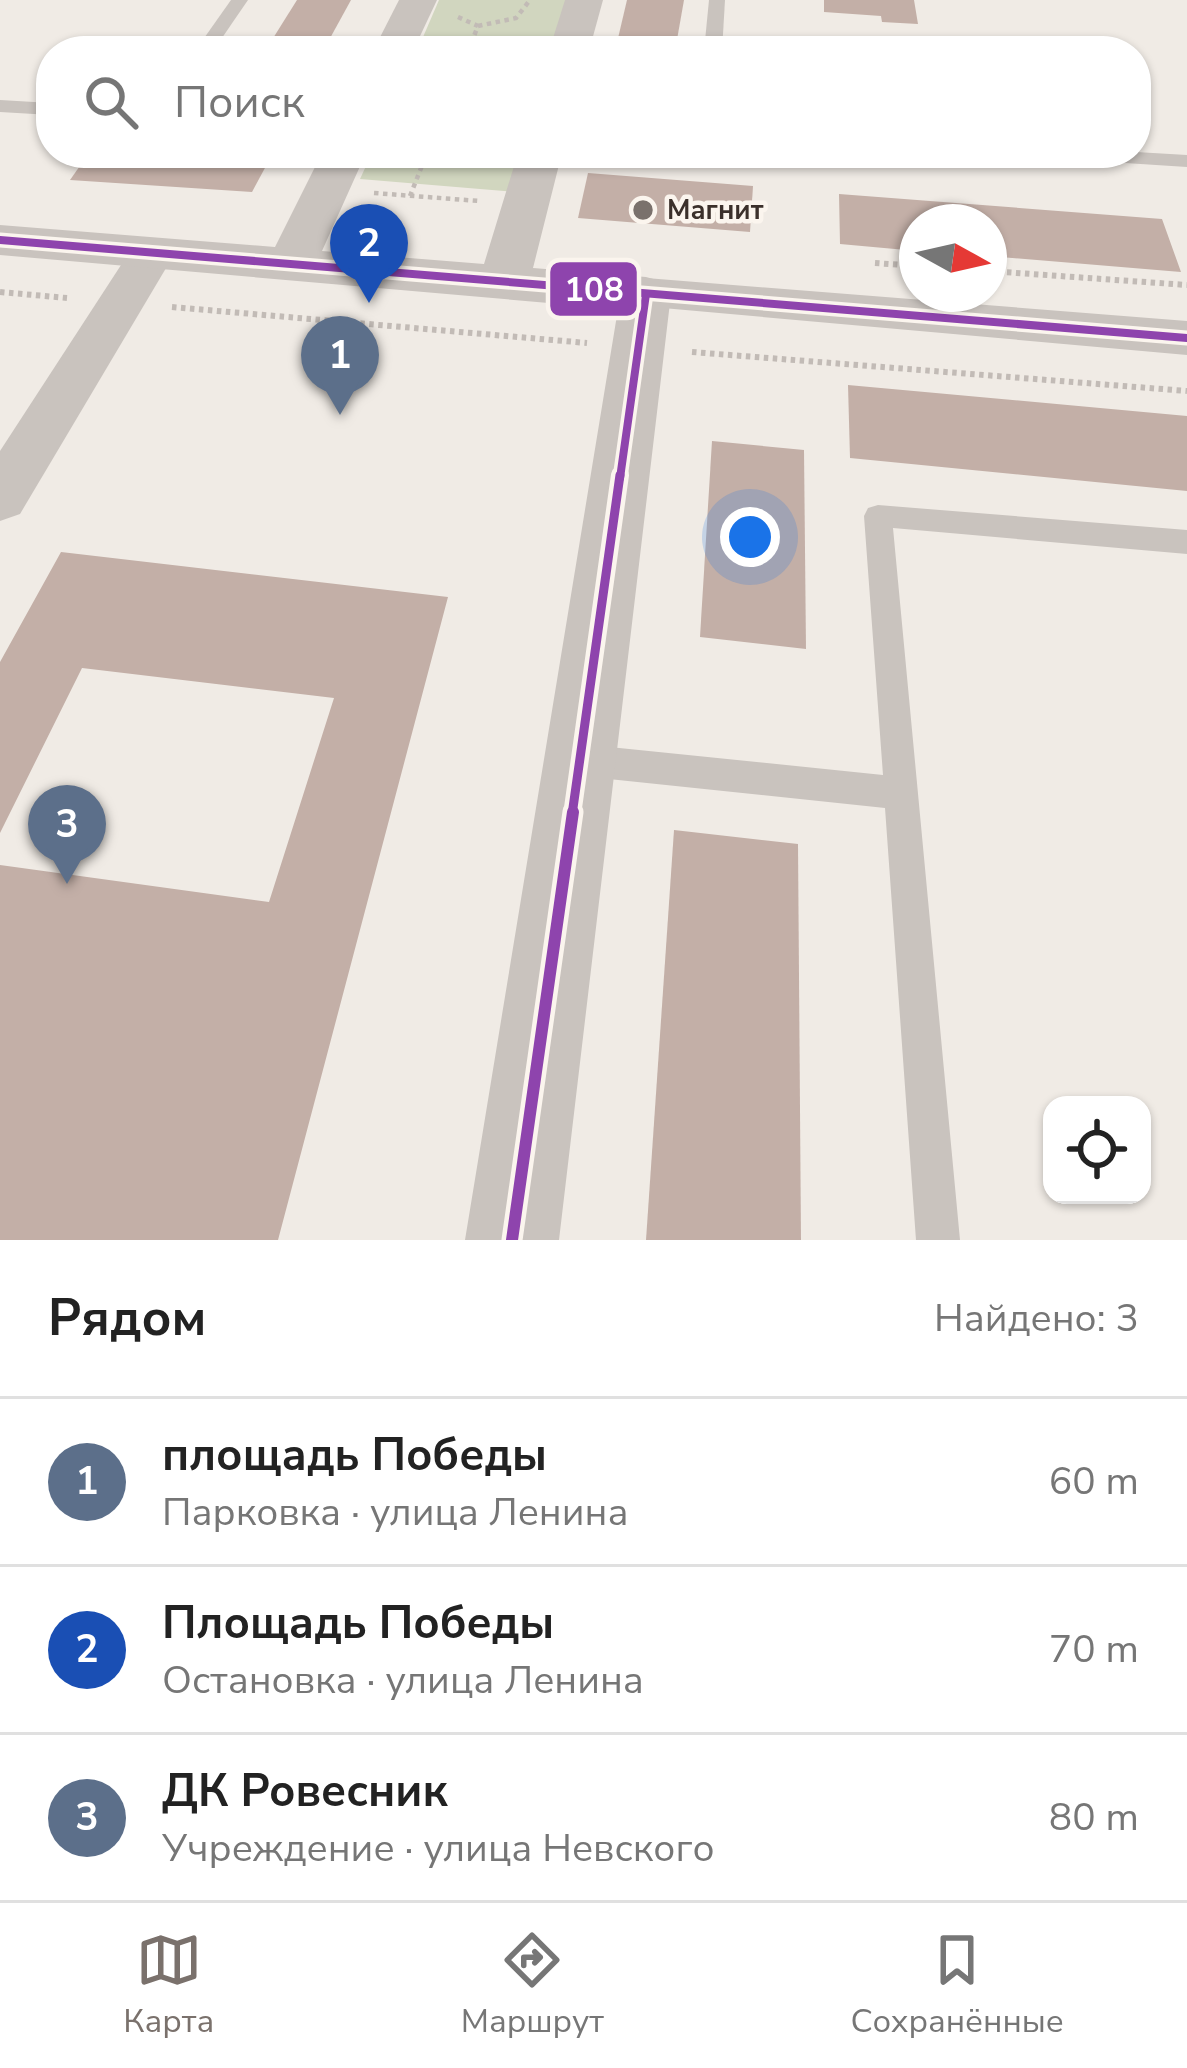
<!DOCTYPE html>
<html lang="ru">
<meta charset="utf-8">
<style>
:root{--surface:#fff;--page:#f2f2f2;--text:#222;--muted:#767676;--line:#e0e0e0;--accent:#7a716c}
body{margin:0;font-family:"Nunito Sans",sans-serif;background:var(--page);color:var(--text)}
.controls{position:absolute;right:36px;bottom:36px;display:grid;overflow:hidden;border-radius:24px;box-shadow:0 3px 9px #0004}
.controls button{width:108px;height:108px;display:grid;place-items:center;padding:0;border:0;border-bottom:3px solid var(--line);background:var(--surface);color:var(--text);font:60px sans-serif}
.compass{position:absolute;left:899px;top:204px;width:108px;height:108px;border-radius:50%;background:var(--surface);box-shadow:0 3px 9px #0004;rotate:98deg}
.you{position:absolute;left:750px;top:537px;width:42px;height:42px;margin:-30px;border:9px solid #fff;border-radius:50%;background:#1a73e8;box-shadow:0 0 0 18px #1a73e833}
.badge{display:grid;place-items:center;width:78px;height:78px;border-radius:50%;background:var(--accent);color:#fff;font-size:39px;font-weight:700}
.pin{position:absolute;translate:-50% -99px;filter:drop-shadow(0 3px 6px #0008)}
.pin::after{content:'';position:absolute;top:63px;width:42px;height:36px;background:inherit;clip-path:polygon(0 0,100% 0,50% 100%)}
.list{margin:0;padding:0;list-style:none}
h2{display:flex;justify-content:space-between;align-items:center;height:156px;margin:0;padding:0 48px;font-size:51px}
h2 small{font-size:39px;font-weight:400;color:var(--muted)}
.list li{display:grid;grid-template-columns:78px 1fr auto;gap:36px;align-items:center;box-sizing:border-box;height:168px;padding:0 48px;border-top:3px solid var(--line)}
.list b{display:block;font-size:45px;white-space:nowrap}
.list p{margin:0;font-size:39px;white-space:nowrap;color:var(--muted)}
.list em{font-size:39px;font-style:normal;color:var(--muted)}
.icon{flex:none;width:66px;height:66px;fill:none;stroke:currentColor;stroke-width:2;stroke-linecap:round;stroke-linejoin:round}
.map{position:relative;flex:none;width:1187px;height:1240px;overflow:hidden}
.search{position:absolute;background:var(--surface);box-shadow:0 3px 9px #0004;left:36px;right:36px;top:36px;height:132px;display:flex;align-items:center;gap:30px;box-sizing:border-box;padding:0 42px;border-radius:48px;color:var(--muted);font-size:45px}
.sheet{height:660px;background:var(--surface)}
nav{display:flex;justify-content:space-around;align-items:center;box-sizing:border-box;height:168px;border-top:3px solid var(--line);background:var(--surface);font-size:33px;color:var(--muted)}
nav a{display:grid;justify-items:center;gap:6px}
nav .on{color:var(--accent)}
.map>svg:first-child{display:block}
.green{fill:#d1d6bf}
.building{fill:#c3afa7}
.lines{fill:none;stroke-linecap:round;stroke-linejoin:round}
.path-far1{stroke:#c2bbb6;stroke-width:4.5;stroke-dasharray:4.5 4.5;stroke-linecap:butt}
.path{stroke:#c2bbb6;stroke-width:6;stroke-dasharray:4.5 4.5;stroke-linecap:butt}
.service{fill:#c9c3be;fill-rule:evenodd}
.minor{fill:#c9c3be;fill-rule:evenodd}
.tertiary{fill:#c9c3be;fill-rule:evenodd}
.bus-1-far2-casing{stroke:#fbf5ee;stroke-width:15}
.bus-1-far1-casing{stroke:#fbf5ee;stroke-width:18}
.bus-1-casing{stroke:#fbf5ee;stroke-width:21}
.bus-1-far2{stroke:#8e44ad;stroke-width:8}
.bus-1-far1{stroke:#8e44ad;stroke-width:9}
.bus-1{stroke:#8e44ad;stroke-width:12}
.poi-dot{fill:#7a716c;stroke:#fbf5ee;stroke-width:4.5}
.labels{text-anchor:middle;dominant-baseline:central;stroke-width:9;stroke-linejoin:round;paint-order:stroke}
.far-poi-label{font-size:27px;font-weight:bold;fill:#3b302b;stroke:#fbf5ee;text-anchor:start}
.line-badge{stroke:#fbf5ee;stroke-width:4.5}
.badge-label{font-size:33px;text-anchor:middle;font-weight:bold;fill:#fff}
</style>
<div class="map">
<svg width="1187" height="1240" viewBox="0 0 1187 1240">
<rect width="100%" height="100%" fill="#f0ebe5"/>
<g class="green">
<polygon points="439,0 571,0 557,51 417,51"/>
<polygon points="372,153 528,153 516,192 360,179"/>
</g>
<g class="building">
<polygon points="297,0 351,0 323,51 265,51"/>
<polygon points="627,0 684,0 675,51 615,51"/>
<polygon points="824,0 914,0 918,24 882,22 881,16 824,12"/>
<polygon points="89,153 273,153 252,192 70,180"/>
<polygon points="588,173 753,186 750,232 578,218"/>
<polygon points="839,194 1162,219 1181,272 989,256 989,222 917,222 917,251 840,244"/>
<polygon points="848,385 1187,416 1187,491 850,458"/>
<polygon points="712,441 804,450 806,649 700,637"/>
<polygon points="61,552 448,597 278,1240 0,1240 0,865 269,902 334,698 82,668 0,833 0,662"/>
<polygon points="674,830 798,844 801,1240 646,1240"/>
</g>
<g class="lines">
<g class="path-far1">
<polyline points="458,17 478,26 468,51"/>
<polyline points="478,26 516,18 530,0"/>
<polyline points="374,193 479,201"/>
<polyline points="410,196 427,153"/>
</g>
<g class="path">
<polyline points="875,263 917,266"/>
<polyline points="989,271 1187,285"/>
<polyline points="0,292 67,298"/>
<polyline points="172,307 587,343"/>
<polyline points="692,352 1187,391"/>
</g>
<g class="service">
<polygon points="231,0 248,0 213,51 195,51"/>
<polygon points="709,0 725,0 722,51 704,51"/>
<polygon points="0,100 51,103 51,115 0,112"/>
<polygon points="1136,152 1187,155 1187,167 1063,159 1053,153"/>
<polygon points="878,505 1187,530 1187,554 893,528 960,1240 916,1240 885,808 580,776 568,771 564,760 568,749 580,744 883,775 864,516 868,508"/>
</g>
<g class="minor">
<polygon points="152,238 168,242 175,253 20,514 0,521 0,451 136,242"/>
<polygon points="646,278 1187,321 1187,355 629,305 622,294 629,283"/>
</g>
<g class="tertiary">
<polygon points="399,0 437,0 413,51 373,51"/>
<polygon points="565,0 603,0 589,51 549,51"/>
<polygon points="322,153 366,153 322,251 484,264 518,153 562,153 533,268 646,277 664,282 671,294 559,1240 465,1240 618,309 0,255 0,225 275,247"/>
</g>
<g class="bus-1-far2-casing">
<g id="bus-1-far2">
<polyline points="0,240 1187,338"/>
<polyline points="620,478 646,294"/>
</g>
</g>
<g class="bus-1-far1-casing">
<polyline id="bus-1-far1" points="572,815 620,475"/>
</g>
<g class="bus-1-casing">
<polyline id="bus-1" points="512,1240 573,812"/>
</g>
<use href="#bus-1-far2" class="bus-1-far2"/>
<use href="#bus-1-far1" class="bus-1-far1"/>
<use href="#bus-1" class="bus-1"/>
</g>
<circle class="poi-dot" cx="643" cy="210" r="12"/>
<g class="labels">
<g class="far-poi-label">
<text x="667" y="210">Магнит</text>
</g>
</g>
<rect class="line-badge" x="548" y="260" width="91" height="58" rx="12" fill="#8e44ad"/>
<g class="badge-label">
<text x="594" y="301">108</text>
</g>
</svg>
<div class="controls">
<button><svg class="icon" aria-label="locate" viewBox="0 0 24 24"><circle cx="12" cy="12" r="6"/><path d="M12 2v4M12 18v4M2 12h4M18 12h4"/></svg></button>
</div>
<svg class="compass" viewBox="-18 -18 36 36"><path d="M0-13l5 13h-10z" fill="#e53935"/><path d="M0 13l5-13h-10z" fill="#767676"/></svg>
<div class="you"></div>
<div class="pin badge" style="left:340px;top:415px;background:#5c6f8a">1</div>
<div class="pin badge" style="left:369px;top:303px;background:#1a4fb4">2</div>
<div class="pin badge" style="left:67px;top:884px;background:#5c6f8a">3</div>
<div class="search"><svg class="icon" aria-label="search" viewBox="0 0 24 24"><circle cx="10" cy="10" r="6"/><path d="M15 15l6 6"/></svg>Поиск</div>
</div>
<section class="sheet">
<h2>Рядом<small>Найдено: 3</small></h2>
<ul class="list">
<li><span class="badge" style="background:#5c6f8a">1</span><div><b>площадь Победы</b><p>Парковка · улица Ленина</p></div><em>60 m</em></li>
<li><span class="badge" style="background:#1a4fb4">2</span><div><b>Площадь Победы</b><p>Остановка · улица Ленина</p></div><em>70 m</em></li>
<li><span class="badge" style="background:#5c6f8a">3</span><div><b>ДК Ровесник</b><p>Учреждение · улица Невского</p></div><em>80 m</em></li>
</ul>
</section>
<nav>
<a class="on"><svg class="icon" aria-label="map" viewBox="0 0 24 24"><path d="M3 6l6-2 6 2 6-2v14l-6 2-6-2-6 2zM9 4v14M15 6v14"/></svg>Карта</a>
<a><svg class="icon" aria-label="directions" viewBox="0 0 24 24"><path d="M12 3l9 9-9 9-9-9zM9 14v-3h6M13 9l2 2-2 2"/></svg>Маршрут</a>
<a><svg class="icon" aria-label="saved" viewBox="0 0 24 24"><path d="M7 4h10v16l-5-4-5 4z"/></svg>Сохранённые</a>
</nav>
